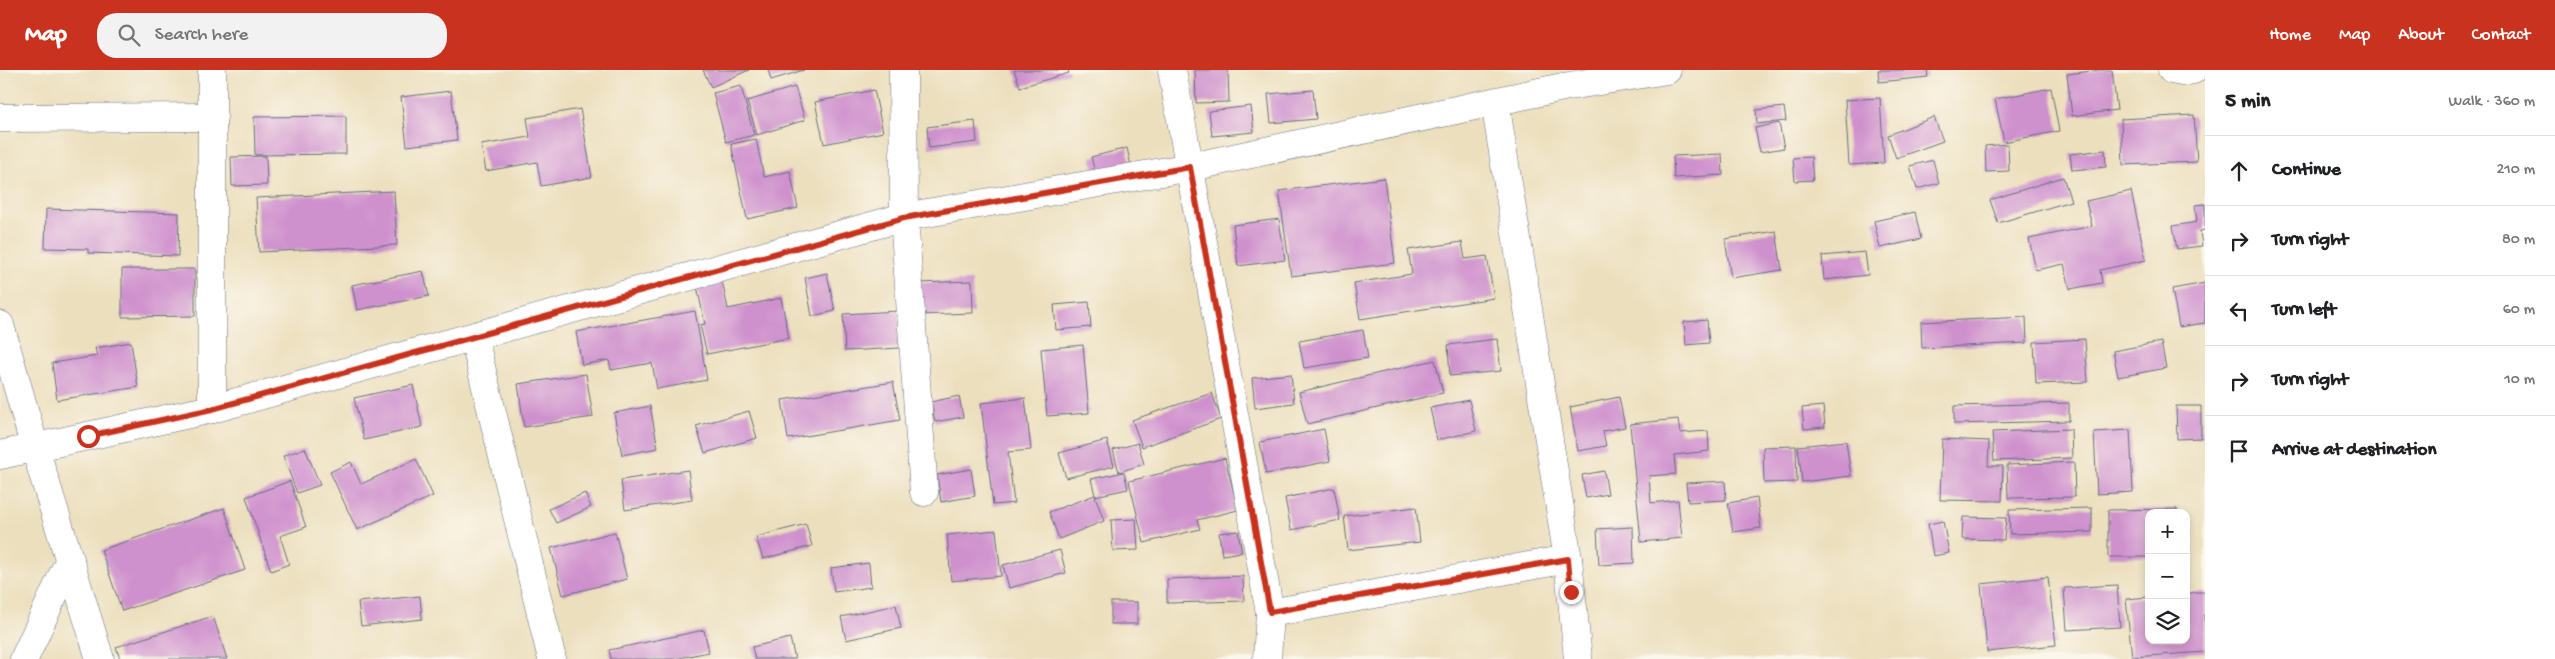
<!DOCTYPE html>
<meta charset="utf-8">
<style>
:root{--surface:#fff;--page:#f2f2f2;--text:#202124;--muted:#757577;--line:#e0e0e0;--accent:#c8321e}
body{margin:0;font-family:"Gochi Hand",sans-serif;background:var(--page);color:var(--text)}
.controls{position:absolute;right:15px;bottom:15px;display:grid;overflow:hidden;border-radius:10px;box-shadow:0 2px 8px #0003}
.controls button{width:45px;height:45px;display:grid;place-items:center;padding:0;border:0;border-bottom:1px solid var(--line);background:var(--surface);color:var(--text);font:25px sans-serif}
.stop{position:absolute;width:15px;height:15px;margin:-11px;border:4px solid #c8321e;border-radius:50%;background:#fff}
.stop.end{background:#c8321e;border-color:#fff;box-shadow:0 1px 5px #0008}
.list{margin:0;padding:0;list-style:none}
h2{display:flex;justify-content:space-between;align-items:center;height:65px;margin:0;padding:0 20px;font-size:21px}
h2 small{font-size:16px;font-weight:400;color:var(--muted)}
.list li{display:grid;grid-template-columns:32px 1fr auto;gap:15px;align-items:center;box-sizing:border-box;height:70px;padding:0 20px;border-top:1px solid var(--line)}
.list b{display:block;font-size:19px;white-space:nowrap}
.list em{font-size:16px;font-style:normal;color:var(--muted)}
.icon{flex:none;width:28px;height:28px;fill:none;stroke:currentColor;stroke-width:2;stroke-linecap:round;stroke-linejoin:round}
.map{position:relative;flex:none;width:2205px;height:589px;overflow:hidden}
header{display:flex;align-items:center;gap:30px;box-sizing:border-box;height:70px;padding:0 25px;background:var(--accent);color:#fff}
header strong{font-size:24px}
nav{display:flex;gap:28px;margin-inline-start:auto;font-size:18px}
.search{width:350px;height:45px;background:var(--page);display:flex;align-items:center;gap:12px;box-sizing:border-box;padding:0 18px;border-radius:20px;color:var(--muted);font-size:19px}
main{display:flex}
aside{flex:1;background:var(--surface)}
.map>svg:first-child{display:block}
.building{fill:#cf91cd}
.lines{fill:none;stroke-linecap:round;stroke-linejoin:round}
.minor-casing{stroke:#646d7f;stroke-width:29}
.minor{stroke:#fff;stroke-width:28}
.route{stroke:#c8321e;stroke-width:6}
</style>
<header>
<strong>Map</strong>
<div class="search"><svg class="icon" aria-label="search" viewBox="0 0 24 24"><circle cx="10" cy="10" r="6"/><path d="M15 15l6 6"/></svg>Search here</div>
<nav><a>Home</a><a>Map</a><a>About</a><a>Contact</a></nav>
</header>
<main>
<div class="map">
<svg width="2205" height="589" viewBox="0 0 2205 589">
<rect width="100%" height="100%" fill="#fbf7ec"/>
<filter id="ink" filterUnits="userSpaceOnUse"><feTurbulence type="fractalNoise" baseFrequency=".02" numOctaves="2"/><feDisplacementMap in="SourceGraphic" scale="10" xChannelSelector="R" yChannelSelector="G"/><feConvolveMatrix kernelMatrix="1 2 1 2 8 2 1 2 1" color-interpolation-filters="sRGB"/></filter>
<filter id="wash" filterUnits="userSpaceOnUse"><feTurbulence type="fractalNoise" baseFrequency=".0096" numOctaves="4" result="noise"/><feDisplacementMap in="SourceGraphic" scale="20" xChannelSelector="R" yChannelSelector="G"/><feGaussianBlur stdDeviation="1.12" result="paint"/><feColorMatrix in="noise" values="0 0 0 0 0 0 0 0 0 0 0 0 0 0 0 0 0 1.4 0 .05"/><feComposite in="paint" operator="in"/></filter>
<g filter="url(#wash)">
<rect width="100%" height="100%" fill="#ecdfbd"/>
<g id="blocks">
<g class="building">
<polygon points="703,0 749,0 711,17"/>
<polygon points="768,0 804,0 771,10"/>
<polygon points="1014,0 1068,0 1069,3 1020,17"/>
<polygon points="1195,0 1228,0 1229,32 1196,33"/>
<polygon points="1878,0 1927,0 1928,7 1879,12"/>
<polygon points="2100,0 2112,0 2117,40 2072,46 2067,4"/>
<polygon points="741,16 754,65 726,72 713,23"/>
<polygon points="795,17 805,50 757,65 747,31"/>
<polygon points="2051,18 2059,61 2004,72 1995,29"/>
<polygon points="874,20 883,62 824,74 815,32"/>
<polygon points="1313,20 1316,49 1271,53 1268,24"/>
<polygon points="451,21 457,70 407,76 401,27"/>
<polygon points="1880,28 1884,93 1849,95 1845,30"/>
<polygon points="1251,36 1254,62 1212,66 1209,41"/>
<polygon points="1784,37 1786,51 1757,54 1756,40"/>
<polygon points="580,39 592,107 541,116 537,92 486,101 481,75 530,67 527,48"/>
<polygon points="2194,45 2197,92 2123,95 2121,49"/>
<polygon points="346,46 346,84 255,85 254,47"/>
<polygon points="1934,47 1943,71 1896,88 1888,65"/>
<polygon points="975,51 977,72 929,78 927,57"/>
<polygon points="1779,53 1784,78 1760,82 1755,58"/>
<polygon points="756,69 764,107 790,101 798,138 747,149 731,74"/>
<polygon points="2008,74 2009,101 1986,102 1985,76"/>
<polygon points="1127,78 1132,100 1097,110 1091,87"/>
<polygon points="2105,80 2106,97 2072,100 2070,84"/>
<polygon points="1722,84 1723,105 1674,108 1673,86"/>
<polygon points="266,86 267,115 232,116 231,87"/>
<polygon points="1811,87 1813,110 1795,111 1793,88"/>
<polygon points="1933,90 1939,113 1917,119 1910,96"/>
<polygon points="2063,107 2071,131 1998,153 1990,130"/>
<polygon points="1384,108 1395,193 1291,206 1279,121"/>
<polygon points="394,121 397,175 259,182 256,128"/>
<polygon points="2131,121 2146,190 2100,200 2102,213 2070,219 2064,194 2036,200 2029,169 2092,156 2086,131"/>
<polygon points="2205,134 2205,160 2200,161 2202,176 2177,179 2173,156 2197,152 2195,135"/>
<polygon points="46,139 179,143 178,186 88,183 88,179 45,178"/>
<polygon points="1915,142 1921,169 1880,178 1874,151"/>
<polygon points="1279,149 1285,190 1238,196 1233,155"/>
<polygon points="1776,161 1782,200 1731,208 1725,169"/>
<polygon points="1462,172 1465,189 1487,186 1494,228 1360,249 1354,213 1412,204 1408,180"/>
<polygon points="1865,182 1868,205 1824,210 1822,186"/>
<polygon points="122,199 195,199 195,246 122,247"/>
<polygon points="423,201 429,226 357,240 352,215"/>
<polygon points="827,203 835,241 812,246 805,208"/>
<polygon points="722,211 728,239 781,228 789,268 707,284 700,255 705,254 697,216"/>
<polygon points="972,211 973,243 919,245 918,213"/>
<polygon points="2205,213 2205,253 2179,257 2172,219"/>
<polygon points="1089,232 1091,257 1056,260 1054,235"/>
<polygon points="695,241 707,310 657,319 652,293 611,300 609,290 582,295 576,262"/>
<polygon points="899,241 900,278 845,281 843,244"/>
<polygon points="2026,247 2027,273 1922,278 1921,252"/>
<polygon points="1707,250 1709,273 1686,275 1684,252"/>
<polygon points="1363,260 1368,288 1304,298 1299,271"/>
<polygon points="1497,269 1501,301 1450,306 1448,275"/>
<polygon points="2085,269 2088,312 2036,314 2034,272"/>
<polygon points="131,272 138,317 57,330 52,293 97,286 95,278"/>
<polygon points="2161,272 2166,298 2118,307 2113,281"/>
<polygon points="1083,275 1089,343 1047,346 1041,279"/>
<polygon points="1435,290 1443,323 1307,354 1299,322"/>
<polygon points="586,304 593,347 524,357 518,314"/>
<polygon points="1291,304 1294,333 1255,338 1252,308"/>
<polygon points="893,312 900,350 788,369 782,330"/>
<polygon points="413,315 422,357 364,370 354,328"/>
<polygon points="1212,323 1221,349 1142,377 1132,350"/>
<polygon points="959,326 963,347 935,352 931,332"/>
<polygon points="1619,327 1625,357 1603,361 1606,376 1578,381 1570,337"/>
<polygon points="1025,328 1031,380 1008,382 1014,433 993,435 981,333"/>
<polygon points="1469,330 1476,361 1437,370 1430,338"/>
<polygon points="2069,333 2069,351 1954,354 1954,336"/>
<polygon points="650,336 658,378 622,385 614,343"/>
<polygon points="1823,336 1825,357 1804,359 1802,338"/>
<polygon points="2176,336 2201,336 2201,368 2177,369"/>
<polygon points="749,341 757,368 705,383 696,356"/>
<polygon points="1678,349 1680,363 1708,361 1709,381 1674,385 1676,404 1649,406 1651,433 1678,430 1682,468 1641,472 1630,354"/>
<polygon points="1324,359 1330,391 1266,404 1260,372"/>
<polygon points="2071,359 2072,388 1994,391 1992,362"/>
<polygon points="2130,360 2133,422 2097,424 2094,362"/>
<polygon points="1942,369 1989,371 1988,396 2003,396 2002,431 1940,430"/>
<polygon points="1107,370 1114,396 1066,408 1059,383"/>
<polygon points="1846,371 1851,406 1802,412 1798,376"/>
<polygon points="1138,373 1144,394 1119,402 1113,380"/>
<polygon points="1796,376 1797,412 1764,413 1763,377"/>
<polygon points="305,378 320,415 297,423 283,386"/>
<polygon points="1225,388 1238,440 1197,450 1200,459 1144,473 1129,411"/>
<polygon points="416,389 433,426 357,460 330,402 351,392 361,414"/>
<polygon points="2074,392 2075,427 2008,428 2007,395"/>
<polygon points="971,399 975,426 941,432 937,405"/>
<polygon points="688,400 692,430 625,440 621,410"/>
<polygon points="1604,401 1608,424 1586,428 1582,405"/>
<polygon points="1124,402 1128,419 1095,426 1104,451 1059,469 1049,442 1095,425 1091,409"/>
<polygon points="290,411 306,457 280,466 289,494 271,501 246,427"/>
<polygon points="1725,411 1726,430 1688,432 1686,413"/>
<polygon points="1334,418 1340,450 1291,460 1285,428"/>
<polygon points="585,423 591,437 556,453 549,439"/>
<polygon points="1757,428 1761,458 1733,462 1728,433"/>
<polygon points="1416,437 1420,472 1348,480 1344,446"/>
<polygon points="224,438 245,500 122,541 101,480"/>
<polygon points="2092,438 2092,462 2010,464 2009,440"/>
<polygon points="2177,439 2177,443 2149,443 2149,487 2108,487 2108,440"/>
<polygon points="1963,447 2006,448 2004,470 1962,469"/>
<polygon points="1136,449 1138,480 1113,481 1111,450"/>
<polygon points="1943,451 1949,483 1933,486 1928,454"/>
<polygon points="806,454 812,476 763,489 756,467"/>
<polygon points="1633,457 1634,493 1599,495 1597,459"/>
<polygon points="996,460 1001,506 951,511 947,465"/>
<polygon points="1238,461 1242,482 1222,485 1219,463"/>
<polygon points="615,462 627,509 563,525 551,478"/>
<polygon points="1060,480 1066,503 1009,518 1003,495"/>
<polygon points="869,493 871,517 834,522 831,498"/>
<polygon points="1243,506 1244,531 1167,533 1167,509"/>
<polygon points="2048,507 2056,575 1987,582 1981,514"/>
<polygon points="2117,515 2120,557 2067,560 2064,518"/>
<polygon points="2195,522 2205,522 2205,582 2132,587 2126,529 2149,527 2149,570 2186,570 2186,524"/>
<polygon points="420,526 422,549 361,556 358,532"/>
<rect x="1111" y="532" width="26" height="22"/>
<polygon points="896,535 901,558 846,570 841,547"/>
<polygon points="213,546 227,589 120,589 116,577"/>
<polygon points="704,560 709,582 674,589 611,589 609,580"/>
<polygon points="790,568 795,589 755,589 752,577"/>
</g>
</g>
</g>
<g filter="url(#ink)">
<use href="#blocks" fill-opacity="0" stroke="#646d7f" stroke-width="1"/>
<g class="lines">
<g class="minor-casing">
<g id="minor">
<polyline points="903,0 904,147 924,422"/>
<polyline points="1172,0 1270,543 1568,489"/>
<polyline points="2172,0 2182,2 2193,0"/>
<polyline points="1495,32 1568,489 1578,589"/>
<polyline points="0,48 213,47"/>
<polyline points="0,255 35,378 100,589"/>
<polyline points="474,268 552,589"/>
<polyline points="212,339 212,0"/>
<polyline points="0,385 212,339 904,147 1191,97 1563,17 1667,0"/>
<polyline points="24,589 70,489"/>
<polyline points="1267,589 1270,543"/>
</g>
</g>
<use href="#minor" class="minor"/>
</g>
</g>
<g class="lines" filter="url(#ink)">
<polyline class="route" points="88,366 212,339 904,148 1190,97 1270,542 1568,489 1571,522"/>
</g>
</svg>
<div class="controls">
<button>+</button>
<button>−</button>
<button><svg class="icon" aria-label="layers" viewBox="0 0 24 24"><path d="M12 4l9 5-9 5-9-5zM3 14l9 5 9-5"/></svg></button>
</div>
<div class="stop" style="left:88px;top:366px"></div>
<div class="stop end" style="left:1571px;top:522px"></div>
</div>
<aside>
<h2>5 min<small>Walk · 360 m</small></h2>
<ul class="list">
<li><svg class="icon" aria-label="ahead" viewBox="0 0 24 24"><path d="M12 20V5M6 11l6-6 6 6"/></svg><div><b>Continue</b></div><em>210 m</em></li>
<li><svg class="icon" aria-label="right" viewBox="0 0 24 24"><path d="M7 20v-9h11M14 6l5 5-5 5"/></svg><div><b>Turn right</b></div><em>80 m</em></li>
<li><svg class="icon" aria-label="left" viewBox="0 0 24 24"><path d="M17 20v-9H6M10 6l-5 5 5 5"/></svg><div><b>Turn left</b></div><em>60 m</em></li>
<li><svg class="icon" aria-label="right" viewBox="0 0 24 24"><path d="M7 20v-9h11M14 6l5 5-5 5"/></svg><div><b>Turn right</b></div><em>10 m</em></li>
<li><svg class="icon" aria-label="arrive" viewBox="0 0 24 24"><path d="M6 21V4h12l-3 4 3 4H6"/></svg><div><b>Arrive at destination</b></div></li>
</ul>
</aside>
</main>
